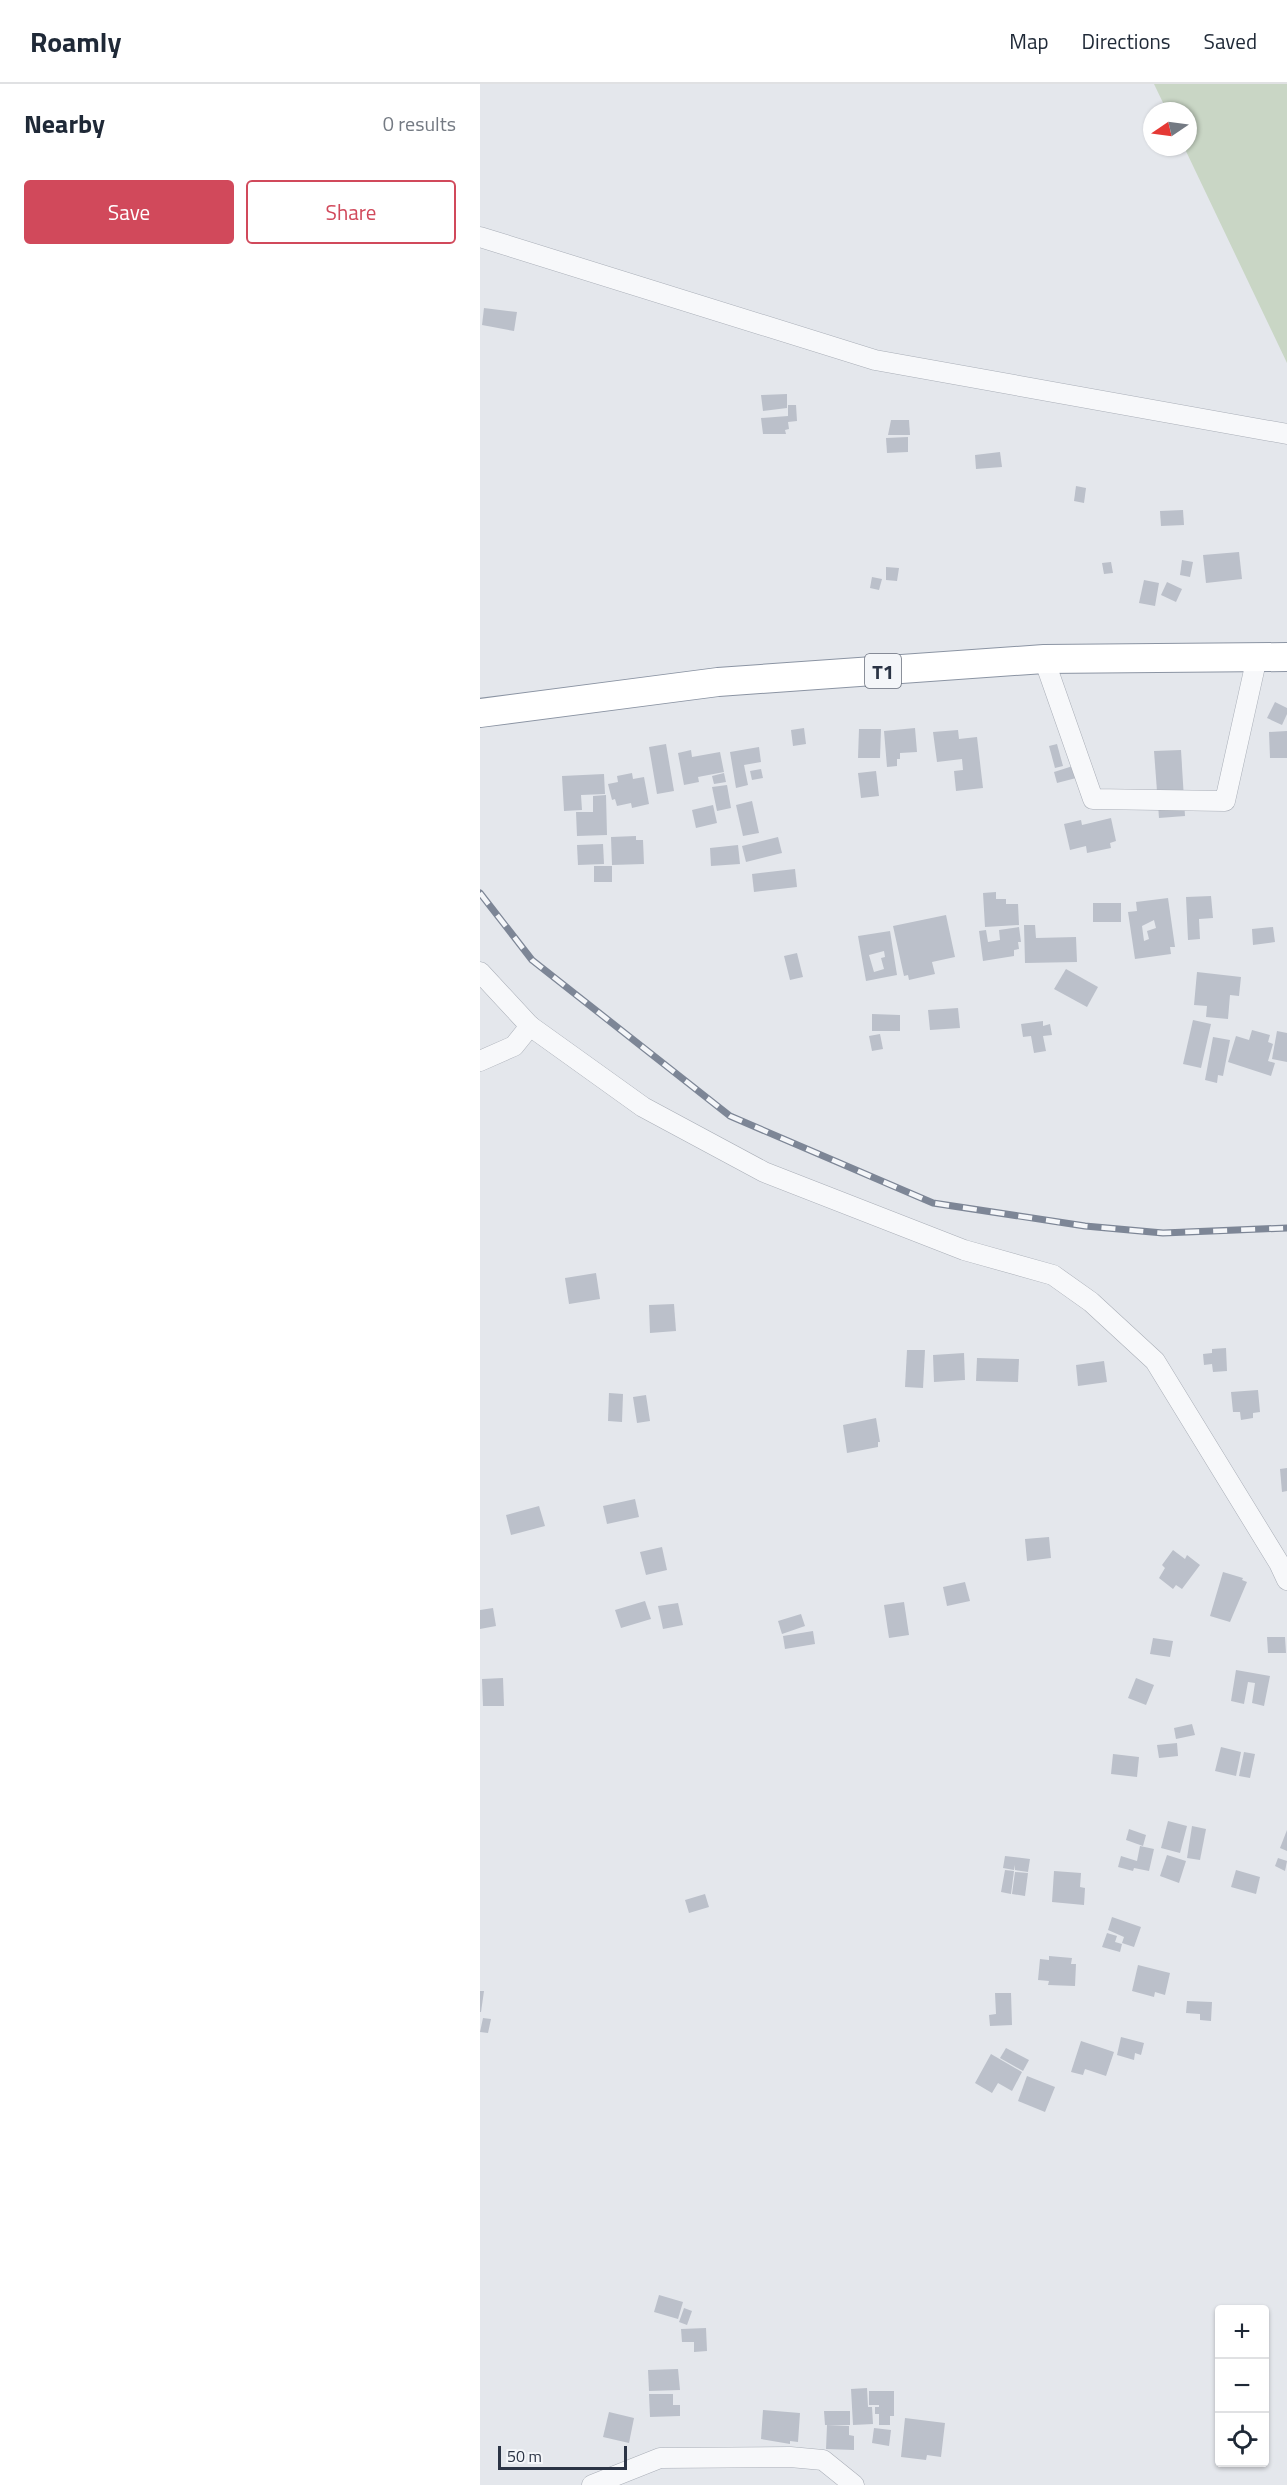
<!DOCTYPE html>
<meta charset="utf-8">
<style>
:root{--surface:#fff;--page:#f2f2f3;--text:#1f2937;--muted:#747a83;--line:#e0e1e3;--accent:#d1495b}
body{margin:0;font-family:"Titillium Web",sans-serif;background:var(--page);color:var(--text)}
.controls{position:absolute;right:18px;bottom:18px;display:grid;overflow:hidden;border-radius:6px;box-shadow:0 2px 4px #0004}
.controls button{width:54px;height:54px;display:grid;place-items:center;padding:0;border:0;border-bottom:2px solid var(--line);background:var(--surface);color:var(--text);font:30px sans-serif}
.compass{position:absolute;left:663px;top:18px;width:54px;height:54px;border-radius:50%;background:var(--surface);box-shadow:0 2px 4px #0004;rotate:257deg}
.scale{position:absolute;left:18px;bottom:15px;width:129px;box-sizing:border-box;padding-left:6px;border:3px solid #2b3445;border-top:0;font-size:16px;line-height:21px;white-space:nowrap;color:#2b3445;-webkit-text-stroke:4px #f4f6f9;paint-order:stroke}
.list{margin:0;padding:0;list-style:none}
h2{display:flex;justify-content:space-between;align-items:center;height:78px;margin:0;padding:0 24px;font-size:26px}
h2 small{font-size:20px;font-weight:400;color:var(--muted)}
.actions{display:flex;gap:12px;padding:18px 24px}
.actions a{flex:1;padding:14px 0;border:2px solid var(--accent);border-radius:6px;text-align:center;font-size:21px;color:var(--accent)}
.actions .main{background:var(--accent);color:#fff}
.icon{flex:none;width:33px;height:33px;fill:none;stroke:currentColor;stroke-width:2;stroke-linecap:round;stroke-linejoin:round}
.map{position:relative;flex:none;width:807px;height:2401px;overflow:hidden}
header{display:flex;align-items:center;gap:36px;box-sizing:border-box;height:84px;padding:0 30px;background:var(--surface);border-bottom:2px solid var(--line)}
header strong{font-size:28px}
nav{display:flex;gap:33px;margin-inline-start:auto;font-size:21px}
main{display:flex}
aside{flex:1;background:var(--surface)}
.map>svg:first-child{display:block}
.green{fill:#c9d6c5}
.building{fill:#bbc0ca;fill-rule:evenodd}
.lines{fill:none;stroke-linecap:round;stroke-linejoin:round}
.minor-casing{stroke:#a9aeb7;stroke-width:21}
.highway-casing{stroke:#8b94a3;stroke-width:30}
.minor{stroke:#f7f8fa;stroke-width:20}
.highway{stroke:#fff;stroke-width:28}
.rail-casing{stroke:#7d8696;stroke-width:7}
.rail{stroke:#f4f6f9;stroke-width:4.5;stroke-dasharray:14;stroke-linecap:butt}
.labels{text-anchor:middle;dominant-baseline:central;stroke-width:4.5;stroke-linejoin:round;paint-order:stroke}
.shield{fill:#f4f6f9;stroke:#676e7b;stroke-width:1.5}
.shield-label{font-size:20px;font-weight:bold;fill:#2b3445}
</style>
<header>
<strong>Roamly</strong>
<nav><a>Map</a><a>Directions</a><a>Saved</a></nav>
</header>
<main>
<aside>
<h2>Nearby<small>0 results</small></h2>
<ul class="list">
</ul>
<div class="actions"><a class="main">Save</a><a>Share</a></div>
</aside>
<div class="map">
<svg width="807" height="2401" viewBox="0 0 807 2401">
<rect width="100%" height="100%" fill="#e4e7ec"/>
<polygon class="green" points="674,0 807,0 807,279 704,63 708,63 708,27 687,27"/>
<g class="building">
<polygon points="4,224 37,228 34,247 2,241"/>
<polygon points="307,310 307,324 283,327 281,311"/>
<polygon points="308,321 316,321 317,337 308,338 309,345 305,346 306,350 283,350 281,334 308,332"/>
<polygon points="411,336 429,336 430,351 408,351"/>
<polygon points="428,353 428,368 407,369 406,354"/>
<polygon points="520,368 522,383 496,385 495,371"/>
<polygon points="596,402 606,404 604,419 594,417"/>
<polygon points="703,426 704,441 681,442 680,427"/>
<polygon points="759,468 762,495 726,499 723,471"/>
<polygon points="702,476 713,478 710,493 700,491"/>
<polygon points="631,478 633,489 624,490 622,479"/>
<polygon points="406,483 419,484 417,497 406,496"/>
<polygon points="392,493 402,495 399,506 390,504"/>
<polygon points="664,496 679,499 675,522 659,519"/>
<polygon points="687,498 702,505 696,518 681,511"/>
<polygon points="795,618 807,624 807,630 802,641 787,634"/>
<polygon points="324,644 326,660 313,662 311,646"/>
<polygon points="435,644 437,668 420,669 420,675 417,675 417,682 407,683 404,647"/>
<polygon points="379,645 401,645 400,674 378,674"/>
<polygon points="478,646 479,655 497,653 503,704 476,707 474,687 483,686 482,675 457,678 453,648"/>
<polygon points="807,647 807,674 790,674 789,648"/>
<polygon points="186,660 194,707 177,710 169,663"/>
<polygon points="577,660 583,682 575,684 569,662"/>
<polygon points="279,663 281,678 264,681 268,701 256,704 250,668"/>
<polygon points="211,666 212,673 240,668 244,688 218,693 219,698 204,701 198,669"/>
<polygon points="701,666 705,732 679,734 674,667"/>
<polygon points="596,681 600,693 577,699 574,688"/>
<polygon points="281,685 283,694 272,696 270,687"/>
<polygon points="396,687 399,712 381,714 378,689"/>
<polygon points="152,689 153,695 164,693 169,720 152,724 151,719 137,722 135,715 132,716 128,700 138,698 137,692"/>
<polygon points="244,689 246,698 234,700 232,692"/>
<polygon points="124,690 125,710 101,711 102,726 84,727 82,692"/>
<polygon points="247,701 251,724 237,727 232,703"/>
<polygon points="126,711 127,751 97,752 96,728 113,728 113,712"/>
<polygon points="272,717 279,749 263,752 256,721"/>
<polygon points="233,721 237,739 216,744 212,726"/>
<polygon points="631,734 636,757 630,759 631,764 607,769 606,762 590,766 584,740 601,736 602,741"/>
<polygon points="156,752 156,756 163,756 164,780 132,781 131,753"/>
<polygon points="298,753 302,769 266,778 262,762"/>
<polygon points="123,760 124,780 98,781 97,761"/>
<polygon points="258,761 260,780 231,782 230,764"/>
<rect x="114" y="782" width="18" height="16"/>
<polygon points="315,785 317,803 274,808 272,790"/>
<polygon points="516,808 516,815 526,815 526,820 538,820 539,841 505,843 503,809"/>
<polygon points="731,812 733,834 719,835 720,855 708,856 706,813"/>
<path d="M688 814 695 863H690L691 870 655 875 648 828 657 827 656 818ZM674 836 676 844 667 847 669 855 664 857 662 842Z"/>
<rect x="613" y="819" width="28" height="19"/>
<polygon points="466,831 475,873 452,878 455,890 429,896 428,891 424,892 413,842"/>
<polygon points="544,841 555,841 556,854 596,853 597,878 545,879"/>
<polygon points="539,843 541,858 538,858 539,865 534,866 534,872 503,877 499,847 506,846 508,858 520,856 519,846"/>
<polygon points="793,843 795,858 773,861 772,845"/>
<path d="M410 847 417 891 386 897 378 852ZM404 867 405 873 401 874 404 885 394 888 389 871Z"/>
<polygon points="317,869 323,893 310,896 304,872"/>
<polygon points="586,885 618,903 607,923 574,905"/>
<polygon points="717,888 761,893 759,912 750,911 748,935 726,933 727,922 714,921"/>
<polygon points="478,924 480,944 450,946 448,926"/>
<polygon points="392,930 420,931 420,947 392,947"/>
<polygon points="713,936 731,940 721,984 703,980"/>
<polygon points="563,937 563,942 570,940 572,951 563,952 566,967 554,969 551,952 543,953 541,940"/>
<polygon points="772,946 790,951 788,958 793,960 788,977 795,979 791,992 748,978 756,952 769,956"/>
<polygon points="797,947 807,949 807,978 792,975"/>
<polygon points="400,950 403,965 392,967 389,952"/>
<polygon points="733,953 750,956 743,992 738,991 737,999 725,996"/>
<polygon points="116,1189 120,1215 89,1220 85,1194"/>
<polygon points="194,1220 196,1247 170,1249 169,1221"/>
<polygon points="746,1264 747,1287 733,1288 732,1280 724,1281 723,1270 732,1269 732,1265"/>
<polygon points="427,1266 445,1266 443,1304 425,1303"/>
<polygon points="484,1269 485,1296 454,1298 453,1271"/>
<polygon points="497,1274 539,1275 538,1298 496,1297"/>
<polygon points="624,1277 627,1298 598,1302 596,1281"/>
<polygon points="778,1306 780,1328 773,1329 773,1334 761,1336 760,1328 753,1328 751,1308"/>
<polygon points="129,1309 143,1310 142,1338 128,1337"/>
<polygon points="166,1311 170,1337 157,1339 153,1313"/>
<polygon points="396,1334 400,1358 398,1358 398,1363 367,1369 363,1341"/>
<polygon points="807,1384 807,1407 802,1408 800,1385"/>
<polygon points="155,1415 159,1433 127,1440 123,1422"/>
<polygon points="59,1422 65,1442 31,1451 26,1431"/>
<polygon points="569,1453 571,1474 547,1477 545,1455"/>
<polygon points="182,1463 187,1486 166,1491 160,1468"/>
<polygon points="693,1466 705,1475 707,1471 720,1481 702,1505 696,1501 693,1505 679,1494 685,1484 682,1481"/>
<polygon points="743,1488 763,1494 762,1496 767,1498 750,1538 730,1532"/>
<polygon points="485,1498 490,1517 467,1522 463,1503"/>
<polygon points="165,1517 171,1535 141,1544 135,1526"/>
<polygon points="424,1518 429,1551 409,1554 404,1521"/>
<polygon points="198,1519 203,1541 183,1545 178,1522"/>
<polygon points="13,1524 16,1542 0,1545 0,1526"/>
<polygon points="321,1530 325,1542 302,1550 298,1537"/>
<polygon points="333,1547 335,1560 305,1565 303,1552"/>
<polygon points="787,1553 805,1553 806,1569 788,1569"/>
<polygon points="673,1554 693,1557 690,1573 670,1570"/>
<polygon points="756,1586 790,1592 784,1622 772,1619 775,1599 768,1598 764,1620 751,1617"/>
<polygon points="23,1594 24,1622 3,1622 2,1595"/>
<polygon points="656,1594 674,1601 666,1621 648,1614"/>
<polygon points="712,1640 715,1651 696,1655 694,1644"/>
<polygon points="697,1659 698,1672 679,1674 677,1661"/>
<polygon points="741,1663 761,1668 756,1692 735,1687"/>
<polygon points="764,1668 775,1670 770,1694 759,1692"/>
<polygon points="633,1670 659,1673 657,1693 631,1690"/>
<polygon points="688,1737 707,1742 700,1769 681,1764"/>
<polygon points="712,1742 726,1745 720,1776 707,1774"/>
<polygon points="649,1745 666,1751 663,1762 646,1756"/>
<polygon points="807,1746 807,1767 800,1764"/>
<polygon points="660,1762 674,1765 669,1787 654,1784 653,1787 638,1783 641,1772 657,1777"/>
<polygon points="687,1771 706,1777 699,1799 680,1792"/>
<polygon points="525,1772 550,1775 548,1788 535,1786 535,1781 534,1786 523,1784"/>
<polygon points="798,1774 807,1777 805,1787 795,1782"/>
<polygon points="525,1786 534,1787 531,1810 521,1808"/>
<polygon points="756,1786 780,1793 776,1810 751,1803"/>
<polygon points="574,1787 601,1789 600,1803 605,1804 604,1821 572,1818"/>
<polygon points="535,1788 548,1789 545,1812 532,1810"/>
<polygon points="225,1810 229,1823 209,1829 205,1816"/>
<polygon points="632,1833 661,1843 654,1863 642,1859 644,1853 628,1846"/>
<polygon points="627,1849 637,1852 635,1858 642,1860 640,1868 622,1863"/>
<polygon points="569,1872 592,1874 591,1880 596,1880 595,1902 568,1901 569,1897 558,1896 560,1875 569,1876"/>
<polygon points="658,1881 690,1889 685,1911 675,1908 674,1913 652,1907"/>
<polygon points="0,1907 4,1907 1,1928 0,1928"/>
<polygon points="515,1909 531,1909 532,1941 510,1942 509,1931 516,1930"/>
<polygon points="707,1917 732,1918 731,1937 720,1936 720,1930 706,1929"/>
<polygon points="3,1934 11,1935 8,1949 0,1948"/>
<polygon points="641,1953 664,1959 661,1971 655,1969 654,1976 637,1971"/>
<polygon points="601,1957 634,1968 626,1992 605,1985 603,1991 591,1988"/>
<polygon points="526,1964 549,1976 543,1987 520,1974"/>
<polygon points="511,1970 542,1988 532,2007 518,1999 512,2009 495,1999"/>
<polygon points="547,1992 575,2003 565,2028 538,2017"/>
<polygon points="179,2211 203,2218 198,2235 174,2228"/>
<polygon points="204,2224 212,2227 207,2241 199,2238"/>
<polygon points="226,2244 227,2267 214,2268 214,2258 202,2258 201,2245"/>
<polygon points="198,2285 200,2306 169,2307 168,2286"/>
<polygon points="387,2304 388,2323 392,2323 393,2340 373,2341 371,2305"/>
<polygon points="389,2307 414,2307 414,2332 410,2332 410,2341 399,2341 399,2330 395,2330 395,2323 399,2323 399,2321 389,2321"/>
<polygon points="169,2310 193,2310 193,2321 200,2321 200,2332 170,2333"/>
<polygon points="283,2326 320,2329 318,2358 310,2357 310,2360 281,2355"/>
<polygon points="344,2327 370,2327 370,2341 345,2341"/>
<polygon points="129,2328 154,2334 149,2359 123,2353"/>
<polygon points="425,2334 465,2339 461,2373 447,2371 446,2376 421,2373"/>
<polygon points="347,2341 369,2342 369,2351 374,2352 374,2366 346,2365"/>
<polygon points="394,2344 411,2346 409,2362 392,2359"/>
</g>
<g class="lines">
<g class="minor-casing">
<g id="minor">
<polyline points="0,153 395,276 807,350"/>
<polyline points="564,575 613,715 745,717 777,573"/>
<polyline points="0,888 50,942 34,962 0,977"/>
<polyline points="50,942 163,1023 284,1088 484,1166 573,1191 611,1218 675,1277 799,1479 807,1496"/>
<polyline points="112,2401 180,2374 310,2373 343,2376 374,2401"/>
</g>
</g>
<g class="highway-casing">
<polyline id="highway" points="0,629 238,598 564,575 807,573"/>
</g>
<use href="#minor" class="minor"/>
<use href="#highway" class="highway"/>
<g class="rail-casing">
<polyline id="rail" points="0,809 52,876 250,1032 453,1119 605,1142 683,1149 807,1144"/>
</g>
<use href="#rail" class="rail"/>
</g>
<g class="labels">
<rect class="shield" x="385" y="570" width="36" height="34" rx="4.5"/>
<g class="shield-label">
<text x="403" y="587">T1</text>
</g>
</g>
</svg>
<div class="controls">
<button>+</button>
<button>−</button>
<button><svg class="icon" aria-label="locate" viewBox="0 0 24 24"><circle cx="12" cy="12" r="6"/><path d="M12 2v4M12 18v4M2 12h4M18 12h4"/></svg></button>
</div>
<svg class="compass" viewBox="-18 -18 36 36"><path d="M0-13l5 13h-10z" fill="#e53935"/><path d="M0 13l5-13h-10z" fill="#747a83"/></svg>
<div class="scale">50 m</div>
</div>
</main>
